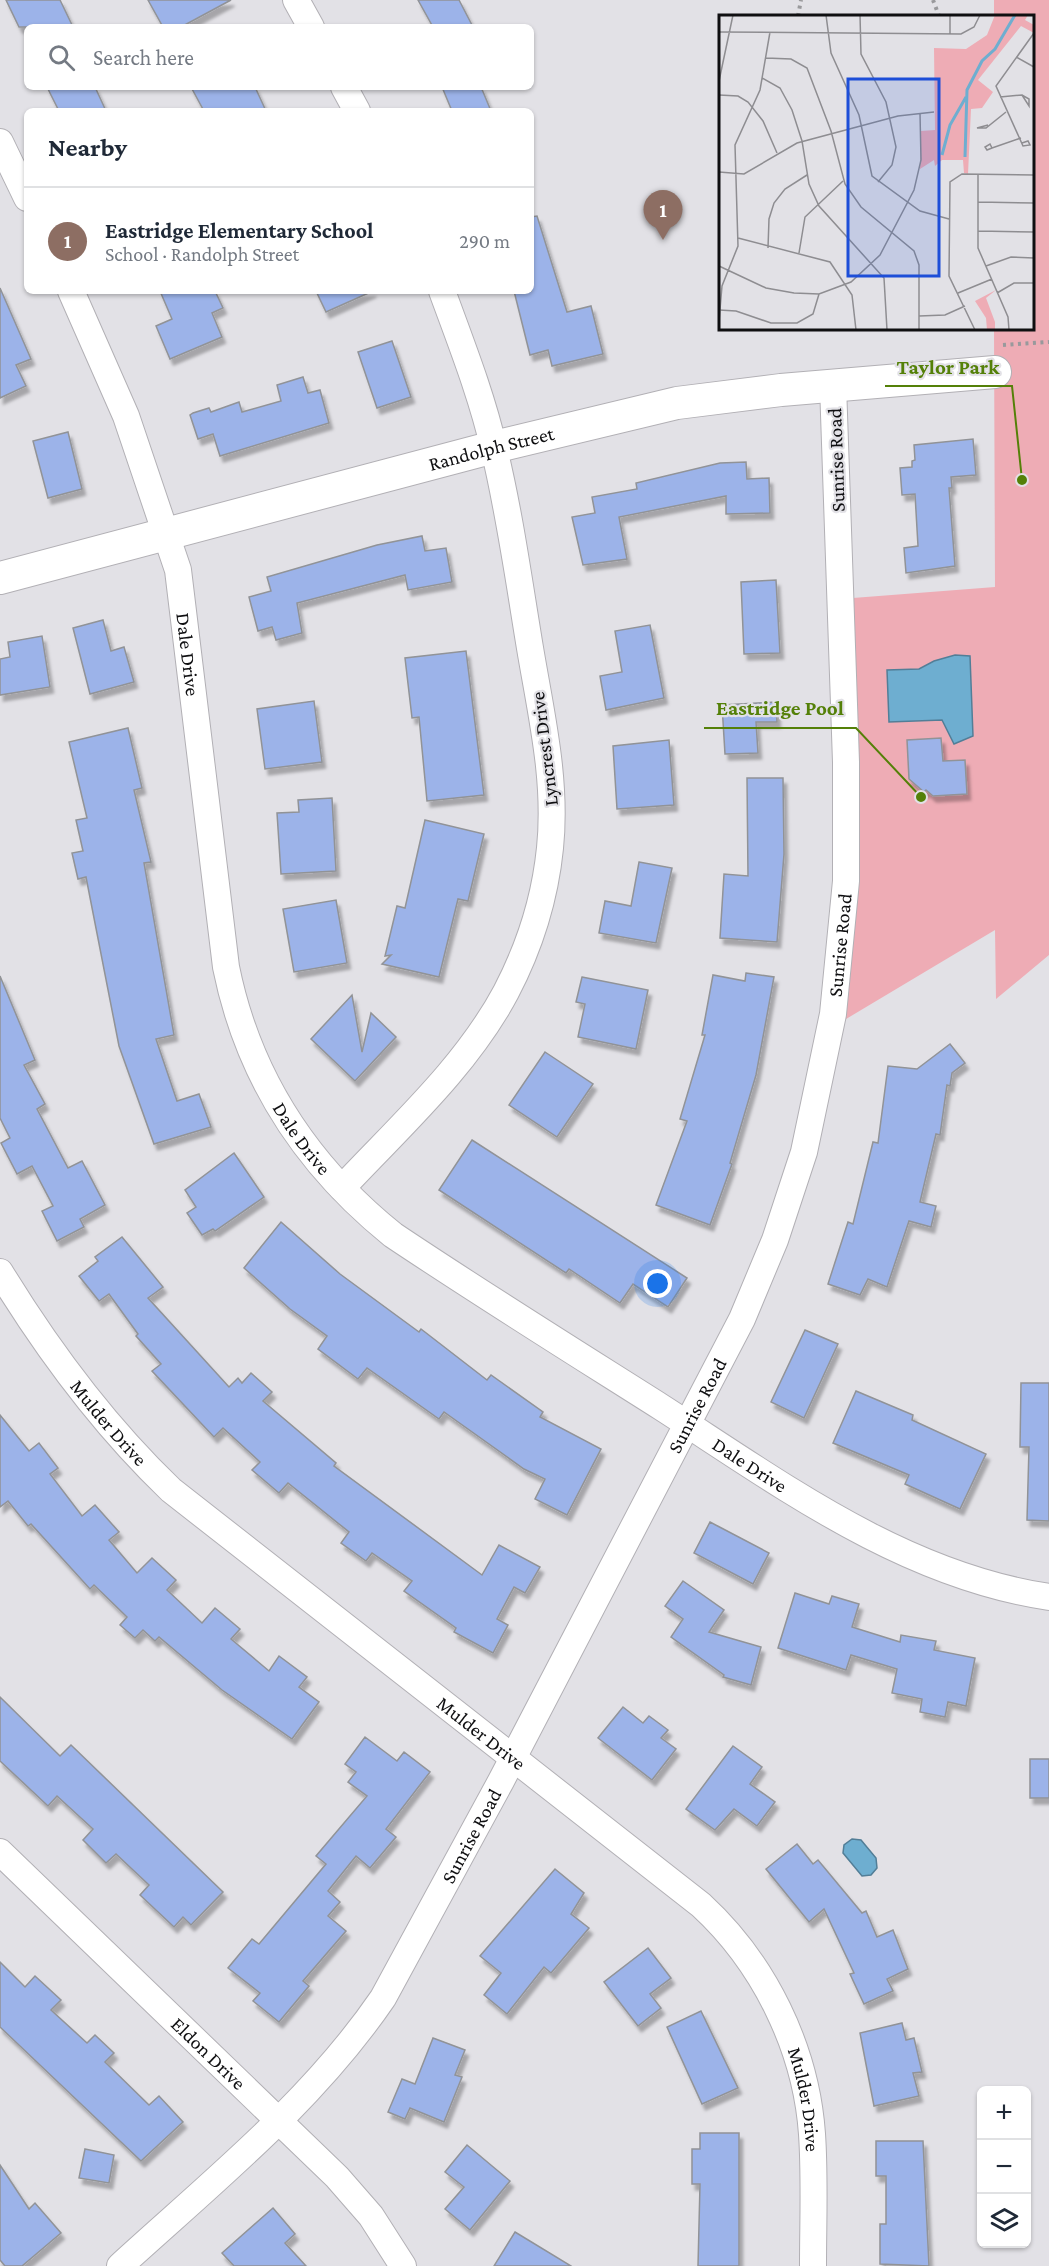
<!DOCTYPE html>
<meta charset="utf-8">
<style>
:root{--surface:#fff;--page:#f2f2f3;--text:#1f2937;--muted:#747a83;--line:#e0e1e3;--accent:#0f766e}
body{margin:0;font-family:"Crimson Pro",serif;background:var(--page);color:var(--text)}
.controls{position:absolute;right:18px;bottom:18px;display:grid;overflow:hidden;border-radius:9px;box-shadow:0 2px 4px #0004}
.controls button{width:54px;height:54px;display:grid;place-items:center;padding:0;border:0;border-bottom:2px solid var(--line);background:var(--surface);color:var(--text);font:30px sans-serif}
.you{position:absolute;left:658px;top:1284px;width:21px;height:21px;margin:-15px;border:4px solid #fff;border-radius:50%;background:#1a73e8;box-shadow:0 0 0 9px #1a73e833}
.badge{display:grid;place-items:center;width:39px;height:39px;border-radius:50%;background:var(--accent);color:#fff;font-size:20px;font-weight:700}
.pin{position:absolute;translate:-50% -50px;filter:drop-shadow(0 2px 3px #0008)}
.pin::after{content:'';position:absolute;top:32px;width:21px;height:18px;background:inherit;clip-path:polygon(0 0,100% 0,50% 100%)}
.list{margin:0;padding:0;list-style:none}
h2{display:flex;justify-content:space-between;align-items:center;height:78px;margin:0;padding:0 24px;font-size:26px}
h2 small{font-size:20px;font-weight:400;color:var(--muted)}
.list li{display:grid;grid-template-columns:39px 1fr auto;gap:18px;align-items:center;box-sizing:border-box;height:108px;padding:0 24px;border-top:2px solid var(--line)}
.list b{display:block;font-size:22px;white-space:nowrap}
.list p{margin:0;font-size:20px;white-space:nowrap;color:var(--muted)}
.list em{font-size:20px;font-style:normal;color:var(--muted)}
.icon{flex:none;width:33px;height:33px;fill:none;stroke:currentColor;stroke-width:2;stroke-linecap:round;stroke-linejoin:round}
.map{position:relative;flex:none;width:1049px;height:2266px;overflow:hidden}
.search{position:absolute;background:var(--surface);box-shadow:0 2px 4px #0004;left:24px;top:24px;width:510px;height:66px;display:flex;align-items:center;gap:15px;box-sizing:border-box;padding:0 21px;border-radius:9px;color:var(--muted);font-size:22px}
.panel{position:absolute;background:var(--surface);box-shadow:0 2px 4px #0004;left:24px;top:108px;width:510px;height:186px;border-radius:9px}
.map>svg:first-child{display:block}
.green{fill:#eeacb5}
.water{fill:#6eaed0;stroke:#527e97;stroke-width:1.5}
.building{fill:#9cb3e9;stroke:#919397;stroke-width:1.5;filter:url(#shadow)}
.lines{fill:none;stroke-linecap:round;stroke-linejoin:round}
.minor-casing{stroke:#b2b0b5;stroke-width:28}
.tertiary-casing{stroke:#b2b0b5;stroke-width:34}
.path{stroke:#99999c;stroke-width:4;stroke-dasharray:3 4.5;stroke-linecap:butt}
.minor{stroke:#fff;stroke-width:26}
.tertiary{stroke:#fff;stroke-width:32}
.labels{text-anchor:middle;dominant-baseline:central;stroke-width:4.5;stroke-linejoin:round;paint-order:stroke}
.street-label{font-size:20px;fill:#0f0f11;stroke:#e2e1e6}
.inset-river{fill:none;stroke:#6eaed0;stroke-width:3}
.inset-road{fill:none;stroke:#8e8d91;stroke-width:1.5}
.view{fill:#1d4ed8;fill-opacity:0.15;stroke:#1d4ed8;stroke-width:3}
.inset-edge{fill:none;stroke:#0f0f11;stroke-width:3}
.leader{fill:none;stroke:#548008;stroke-width:2}
.callout-dot{fill:#548008;stroke:#e2e1e6;stroke-width:2}
.callout-label{font-size:21px;text-anchor:middle;font-weight:bold;fill:#548008;stroke:#e2e1e6;stroke-width:4.5;stroke-linejoin:round;paint-order:stroke}
</style>
<div class="map">
<svg width="1049" height="2266" viewBox="0 0 1049 2266">
<defs>
<filter id="shadow"><feDropShadow dx="3.5" dy="6" stdDeviation="1.5" flood-color="#0004"/></filter>
</defs>
<rect width="100%" height="100%" fill="#e2e1e6"/>
<polygon class="green" points="994,0 1049,0 1049,955 996,999 995,930 831,1028 840,599 995,587 994,329 1032,328 1032,16 994,16"/>
<g class="water">
<polygon points="955,655 970,656 973,736 954,744 942,720 889,722 887,670 919,669 934,661"/>
<polygon points="852,1839 861,1840 876,1858 877,1868 871,1875 862,1876 843,1853 844,1845"/>
</g>
<g class="building">
<polygon points="6,0 60,0 73,27 19,27"/>
<polygon points="148,0 231,0 181,27 163,27"/>
<polygon points="418,0 459,0 473,27 433,27"/>
<polygon points="47,87 95,87 106,111 59,111"/>
<polygon points="191,87 255,87 266,111 204,111"/>
<polygon points="442,87 481,87 491,111 452,111"/>
<polygon points="537,216 567,312 591,306 603,354 552,366 548,350 530,355 514,291 531,291 531,217"/>
<polygon points="0,288 31,359 16,365 26,386 0,398"/>
<polygon points="160,291 215,291 223,308 212,313 222,337 170,359 156,326 172,319"/>
<polygon points="316,291 373,291 326,312"/>
<polygon points="392,341 411,397 377,408 358,352"/>
<polygon points="303,377 308,393 320,390 329,423 220,456 213,434 198,439 190,415 193,413 209,408 211,412 239,402 242,412 281,401 277,385"/>
<polygon points="68,432 82,489 48,498 33,441"/>
<polygon points="973,439 976,475 951,477 952,488 949,488 955,566 906,573 904,548 918,546 915,494 902,495 900,468 912,467 912,461 915,460 914,445"/>
<polygon points="746,462 747,479 769,478 770,513 726,514 726,496 619,517 627,559 583,565 572,517 595,513 592,497 637,489 636,483 720,463"/>
<polygon points="422,536 425,551 446,548 452,582 408,590 405,575 297,603 302,633 276,640 272,627 258,631 249,597 271,591 267,577 377,545"/>
<polygon points="776,580 780,653 744,654 741,582"/>
<polygon points="103,620 111,651 124,647 134,682 90,694 73,628"/>
<polygon points="650,625 664,698 606,710 600,676 622,672 615,631"/>
<polygon points="42,636 50,687 0,695 0,659 10,657 8,642"/>
<polygon points="466,651 484,795 427,801 419,717 412,718 405,658"/>
<polygon points="314,701 322,762 265,769 257,709"/>
<polygon points="776,702 777,722 756,722 758,753 725,754 722,705"/>
<polygon points="128,728 142,788 134,790 151,862 144,863 174,1035 156,1039 177,1101 199,1094 211,1127 154,1144 119,1046 86,877 78,879 72,853 83,851 76,820 87,818 69,742"/>
<polygon points="941,738 943,761 965,760 967,794 933,796 926,790 924,792 909,779 907,740"/>
<polygon points="669,740 674,805 617,809 613,746"/>
<polygon points="747,778 783,778 784,854 777,942 720,938 724,874 748,876"/>
<polygon points="332,798 336,871 281,874 277,813 299,812 298,800"/>
<polygon points="425,820 484,834 468,901 458,899 439,977 382,964 391,955 385,956 397,906 405,908"/>
<polygon points="639,862 672,868 656,943 599,933 605,901 631,906"/>
<polygon points="336,900 347,963 294,972 283,909"/>
<polygon points="746,973 774,977 756,1075 730,1163 732,1164 710,1225 656,1205 687,1121 680,1119 705,1035 702,1035 713,975 745,981"/>
<polygon points="0,976 35,1060 24,1065 45,1104 37,1109 68,1168 82,1161 105,1205 80,1219 84,1227 57,1241 42,1211 53,1206 32,1166 17,1174 1,1143 10,1138 0,1118"/>
<polygon points="582,977 648,990 636,1049 578,1037 585,1004 576,1002"/>
<polygon points="352,995 362,1052 371,1013 396,1037 355,1081 311,1039"/>
<polygon points="950,1044 965,1063 952,1073 950,1086 947,1085 940,1135 936,1134 920,1202 936,1206 931,1227 909,1221 887,1287 868,1279 860,1295 828,1284 848,1222 853,1224 873,1142 878,1143 888,1066 917,1069"/>
<polygon points="545,1052 593,1084 557,1137 509,1105"/>
<polygon points="472,1140 687,1278 668,1307 633,1284 620,1303 569,1269 566,1273 439,1190"/>
<polygon points="234,1153 264,1197 215,1231 213,1229 202,1235 187,1213 196,1207 185,1190"/>
<polygon points="281,1222 340,1274 419,1332 421,1329 487,1380 491,1375 543,1412 540,1417 601,1449 567,1515 535,1499 545,1479 524,1469 444,1412 439,1419 367,1368 358,1379 318,1349 327,1336 290,1309 244,1268"/>
<polygon points="122,1237 163,1287 148,1298 229,1387 238,1378 242,1383 251,1373 272,1392 263,1401 336,1463 334,1466 482,1575 499,1545 540,1567 525,1593 514,1587 497,1619 508,1625 493,1653 454,1632 456,1628 404,1591 412,1581 372,1553 366,1561 341,1543 349,1532 288,1483 279,1493 252,1470 260,1462 223,1428 214,1437 152,1371 161,1364 136,1336 138,1334 109,1294 99,1301 79,1276 98,1261 95,1257"/>
<polygon points="805,1330 838,1344 804,1418 771,1402"/>
<polygon points="1021,1383 1049,1383 1049,1521 1027,1520 1029,1447 1020,1447"/>
<polygon points="856,1391 913,1415 912,1420 986,1454 960,1509 905,1484 909,1475 833,1443"/>
<polygon points="0,1415 29,1451 39,1443 58,1468 50,1474 82,1516 95,1505 119,1532 109,1540 137,1573 152,1558 176,1580 167,1590 202,1623 215,1608 240,1629 231,1639 269,1671 279,1656 307,1677 299,1687 319,1702 292,1739 222,1690 159,1637 155,1641 143,1630 135,1638 120,1625 127,1617 94,1585 90,1589 31,1524 28,1526 8,1501 0,1507"/>
<polygon points="710,1522 769,1553 753,1584 694,1553"/>
<polygon points="683,1581 724,1610 709,1632 761,1647 751,1685 723,1677 724,1675 671,1637 683,1619 665,1606"/>
<polygon points="795,1593 829,1604 832,1596 859,1604 852,1627 900,1642 901,1635 936,1641 934,1650 975,1658 966,1706 948,1702 945,1717 920,1712 922,1699 892,1693 897,1669 851,1655 846,1670 778,1648"/>
<polygon points="0,1697 60,1756 71,1745 223,1892 191,1925 183,1917 174,1927 140,1895 149,1885 116,1854 106,1863 83,1840 93,1829 57,1796 48,1806 0,1761"/>
<polygon points="623,1707 643,1723 649,1716 668,1730 661,1738 676,1749 652,1780 598,1738"/>
<polygon points="365,1737 397,1761 404,1752 430,1772 386,1829 396,1837 370,1868 356,1856 328,1891 340,1902 328,1916 346,1931 303,1981 309,1986 279,2022 253,2001 260,1993 228,1968 252,1939 259,1944 326,1864 316,1856 367,1796 348,1782 356,1772 345,1764"/>
<polygon points="733,1746 762,1767 750,1784 775,1802 757,1826 734,1809 715,1830 686,1809"/>
<rect x="1030" y="1759" width="19" height="39"/>
<polygon points="797,1844 813,1864 818,1860 862,1913 866,1911 877,1937 893,1930 908,1969 887,1979 893,1991 864,2004 850,1974 854,1973 824,1909 809,1922 766,1869"/>
<polygon points="555,1869 584,1893 571,1914 589,1928 551,1973 544,1967 507,2014 484,1995 501,1973 480,1956"/>
<polygon points="648,1948 671,1978 650,1994 661,2008 638,2026 604,1982"/>
<polygon points="0,1962 25,1987 35,1976 61,2000 51,2010 87,2043 95,2035 114,2053 105,2062 149,2105 159,2096 183,2122 141,2161 0,2027"/>
<polygon points="701,2011 738,2088 702,2104 667,2027"/>
<polygon points="902,2023 906,2040 914,2038 922,2072 913,2073 919,2096 874,2106 860,2033"/>
<polygon points="433,2038 465,2050 455,2075 462,2077 444,2122 410,2108 405,2119 388,2112 402,2079 415,2084"/>
<polygon points="700,2133 739,2133 739,2266 698,2266 700,2184 692,2184 692,2149 700,2149"/>
<polygon points="876,2141 923,2141 929,2266 880,2264 880,2224 886,2224 886,2176 876,2176"/>
<polygon points="467,2145 510,2181 470,2230 445,2209 464,2187 445,2172"/>
<polygon points="85,2149 114,2155 109,2183 79,2178"/>
<polygon points="0,2165 29,2209 35,2203 61,2233 22,2266 5,2266 0,2260"/>
<polygon points="273,2208 295,2234 285,2243 306,2266 234,2266 222,2253"/>
<polygon points="515,2232 571,2266 494,2266"/>
</g>
<g class="lines">
<g class="minor-casing">
<g id="minor">
<polyline points="296,0 311,27"/>
<polyline points="344,87 357,111"/>
<polyline points="0,142 27,198"/>
<path id="s1" d="M71 291 126 416 178 570 226 967C248 1076 306 1165 393 1235 481 1294 571 1350 661 1407 782 1485 903 1575 1049 1597"/>
<path d="M342 1188C399 1127 466 1067 506 992 529 948 545 898 550 848 557 780 541 714 530 648 519 582 510 515 494 449 482 396 461 343 442 291"/>
<path id="s2" d="M0 1272C49 1352 103 1425 171 1490L701 1905C764 1963 806 2048 812 2134 815 2178 813 2222 813 2266"/>
<path id="s3" d="M0 1852 337 2177 371 2216 403 2266"/>
<path id="s4" d="M120 2266C213 2181 312 2102 383 1998L501 1781 742 1319 775 1240 804 1152 833 1014 846 881V762L833 385"/>
</g>
</g>
<g class="tertiary-casing">
<g id="tertiary">
<path id="s5" d="M0 578 494 447 677 403 781 390 995 372"/>
</g>
</g>
<g class="path">
<polyline points="933,0 939,16"/>
<polyline points="798,16 801,0"/>
<polyline points="1003,345 1049,342"/>
</g>
<use href="#minor" class="minor"/>
<use href="#tertiary" class="tertiary"/>
</g>
<g class="labels">
<g class="street-label">
<text stroke="none"><textPath href="#s5" startOffset="508">Randolph Street</textPath></text>
<text transform="translate(836 460) rotate(-92)">Sunrise Road</text>
<text stroke="none"><textPath href="#s1" startOffset="384">Dale Drive</textPath></text>
<text transform="translate(544 749) rotate(-97)">Lyncrest Drive</text>
<text stroke="none"><textPath href="#s4" startOffset="1533">Sunrise Road</textPath></text>
<text stroke="none"><textPath href="#s1" startOffset="888">Dale Drive</textPath></text>
<text stroke="none"><textPath href="#s4" startOffset="1047">Sunrise Road</textPath></text>
<text stroke="none"><textPath href="#s2" startOffset="186">Mulder Drive</textPath></text>
<text stroke="none"><textPath href="#s1" startOffset="1446">Dale Drive</textPath></text>
<text stroke="none"><textPath href="#s2" startOffset="672">Mulder Drive</textPath></text>
<text stroke="none"><textPath href="#s4" startOffset="561">Sunrise Road</textPath></text>
<text stroke="none"><textPath href="#s3" startOffset="290">Eldon Drive</textPath></text>
<text stroke="none"><textPath href="#s2" startOffset="1176">Mulder Drive</textPath></text>
</g>
</g>
<g transform="translate(719 15)">
<rect width="315" height="315" fill="#e2e1e6"/>
<path d="M276 0H309L306 5 315 10V18L302 11 259 65 274 77 263 93 252 94 249 159 245 158 244 145H223L216 151 215 145 201 154 202 116 216 115 215 33 247 34 268 20ZM277 275 267 283 276 307V315H268L267 303 256 286Z" fill="#eeacb5"/>
<path class="inset-river" d="M223 140 231 110 247 82M246 142 248 75 263 46 276 34 296 0"/>
<path class="inset-road" d="M107 0 112 38 140 100 153 161 201 196 230 204M141 0 142 39 167 87 177 132 173 150 159 167M0 17 242 19 255 12 261 0M231 19V0M297 42 315 52M47 43 72 44 88 53 112 116 126 169 142 192 195 236 200 250V315M43 63 61 73 73 95 83 126 90 169 100 191 165 263 168 315M0 66 14 0M0 80 19 81 29 87 44 106 58 138M281 82 303 80 310 84V91L303 80M269 110 258 113H267L287 97M303 128 309 126 311 130 304 131 277 71 315 18M273 133 271 129 266 132 268 135 273 133 299 124 302 123M0 157 25 159 78 128 179 101 215 97M259 159V233L289 302 290 315M259 187 315 188M259 216 315 217M19 223 111 247 133 280 137 315M49 233 50 204 55 188 66 174 88 160M80 238 86 202 124 166M0 251 47 273 75 278 100 279 132 267 161 240 195 175 202 145 201 98M267 251 292 242 315 243M239 278 273 264M278 278 295 268H315M0 295 17 296 52 308H78L94 299 100 279M200 301 226 300 246 291M0 306 3 271 19 231 16 130 41 75 51 17M256 315 230 261 231 167 243 159 315 160"/>
<path class="view" d="M129 64H220V261H129Z"/>
<rect width="315" height="315" class="inset-edge"/>
</g>
<path class="leader" d="M1022 480L1012 386H885M921 797L856 728H704"/>
<g class="callout-dot">
<circle cx="1022" cy="480" r="6"/>
<circle cx="921" cy="797" r="6"/>
</g>
<g class="callout-label">
<text x="948" y="374">Taylor Park</text>
<text x="780" y="715">Eastridge Pool</text>
</g>
</svg>
<div class="controls">
<button>+</button>
<button>−</button>
<button><svg class="icon" aria-label="layers" viewBox="0 0 24 24"><path d="M12 4l9 5-9 5-9-5zM3 14l9 5 9-5"/></svg></button>
</div>
<div class="you"></div>
<div class="pin badge" style="left:663px;top:240px;background:#8d6e63">1</div>
<div class="search"><svg class="icon" aria-label="search" viewBox="0 0 24 24"><circle cx="10" cy="10" r="6"/><path d="M15 15l6 6"/></svg>Search here</div>
<section class="panel">
<h2>Nearby<small></small></h2>
<ul class="list">
<li><span class="badge" style="background:#8d6e63">1</span><div><b>Eastridge Elementary School</b><p>School · Randolph Street</p></div><em>290 m</em></li>
</ul>
</section>
</div>
